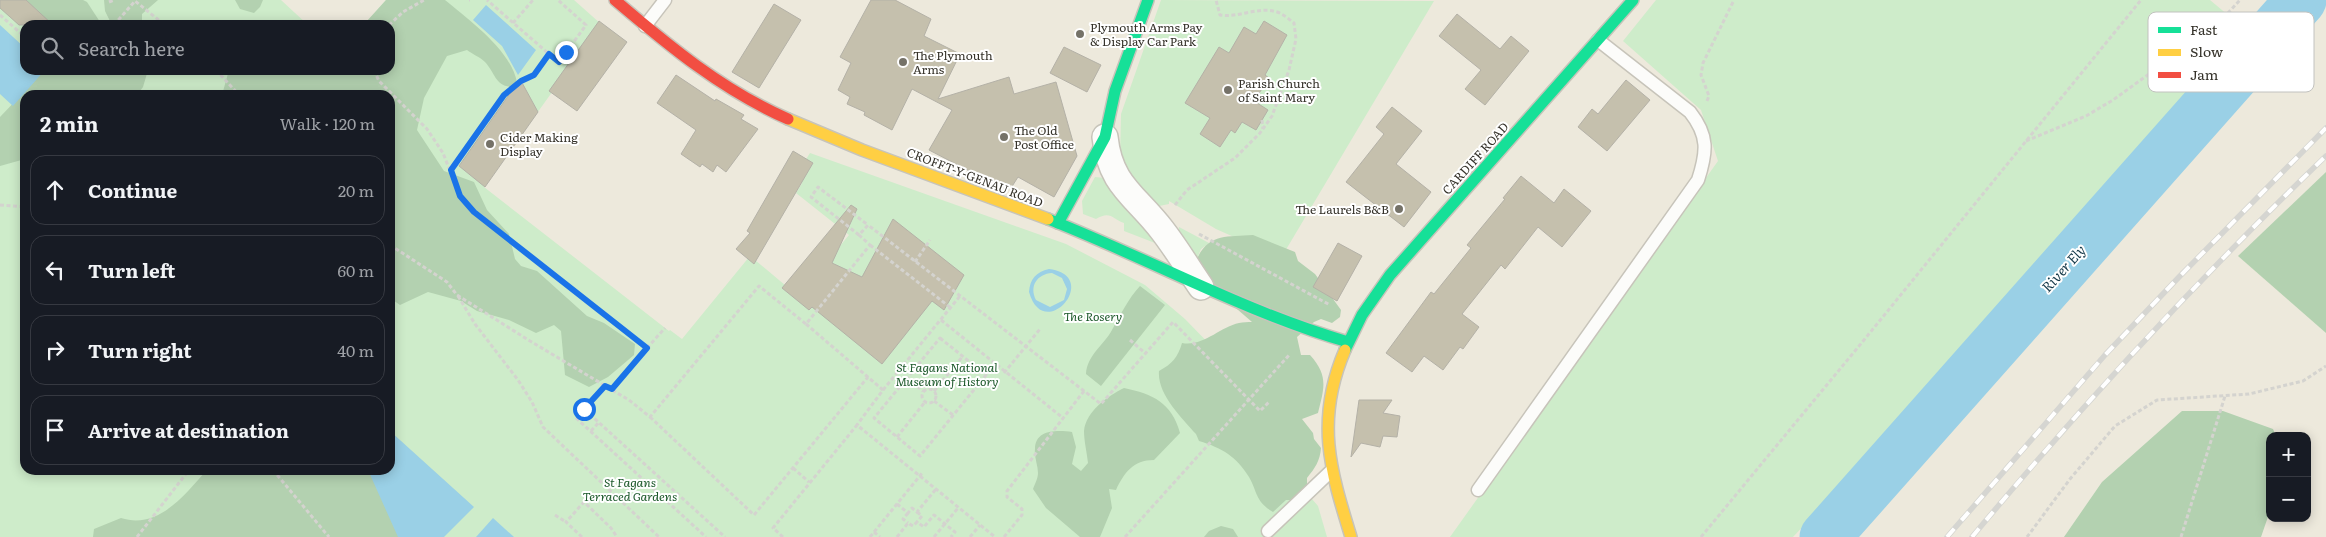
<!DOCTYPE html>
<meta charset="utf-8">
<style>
:root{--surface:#171b24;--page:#20242c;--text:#f1f3f6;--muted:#9ea1a6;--line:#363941}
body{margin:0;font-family:Literata,serif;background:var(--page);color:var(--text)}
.controls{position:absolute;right:15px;bottom:15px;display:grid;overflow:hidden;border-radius:10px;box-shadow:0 2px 12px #0003}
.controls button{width:45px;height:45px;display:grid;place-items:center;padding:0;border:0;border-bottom:1px solid var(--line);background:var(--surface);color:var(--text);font:25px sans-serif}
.stop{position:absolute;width:15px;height:15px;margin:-11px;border:4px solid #1a73e8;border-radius:50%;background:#fff}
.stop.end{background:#1a73e8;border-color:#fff;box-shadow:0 1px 5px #0008}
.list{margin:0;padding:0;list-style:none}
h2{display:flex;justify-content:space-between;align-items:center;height:65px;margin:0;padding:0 20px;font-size:21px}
h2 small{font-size:16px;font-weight:400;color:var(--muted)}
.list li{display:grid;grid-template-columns:32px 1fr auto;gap:15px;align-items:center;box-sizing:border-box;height:70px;margin:0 10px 10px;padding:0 10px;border:1px solid var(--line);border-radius:15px}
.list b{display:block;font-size:19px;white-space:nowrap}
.list em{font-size:16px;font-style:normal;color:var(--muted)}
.icon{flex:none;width:28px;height:28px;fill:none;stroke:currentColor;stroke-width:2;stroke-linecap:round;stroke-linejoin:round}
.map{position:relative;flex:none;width:2326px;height:537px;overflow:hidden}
.search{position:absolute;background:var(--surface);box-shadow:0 2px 12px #0003;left:20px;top:20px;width:375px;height:55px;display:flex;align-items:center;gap:12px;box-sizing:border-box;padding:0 18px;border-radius:15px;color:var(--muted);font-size:19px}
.panel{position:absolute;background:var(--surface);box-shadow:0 2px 12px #0003;left:20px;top:90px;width:375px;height:385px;border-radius:15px}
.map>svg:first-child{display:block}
.green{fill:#ceecca;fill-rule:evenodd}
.forest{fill:#b3d1b0}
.water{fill:#9ad0e6;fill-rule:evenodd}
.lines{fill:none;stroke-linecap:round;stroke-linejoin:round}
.river{stroke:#9ad0e6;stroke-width:51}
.building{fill:#c5c0ad;stroke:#b4b1a7}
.lane-casing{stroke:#c7c4ba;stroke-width:15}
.street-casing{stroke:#c7c4ba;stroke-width:28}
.fast-casing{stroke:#c7c4ba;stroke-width:14}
.slow-casing{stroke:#c7c4ba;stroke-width:14}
.jam-casing{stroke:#c7c4ba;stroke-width:14}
.path{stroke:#d4d3cf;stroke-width:3;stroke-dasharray:4 2.5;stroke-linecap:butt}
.lane{stroke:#fcfcfa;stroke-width:12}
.street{stroke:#fcfcfa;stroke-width:25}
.fast{stroke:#16e098;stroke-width:11}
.slow{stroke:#ffcf43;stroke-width:11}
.jam{stroke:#f24e42;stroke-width:11}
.rail-casing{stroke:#d5d5d1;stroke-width:5.5}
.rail{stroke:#fff;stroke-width:4;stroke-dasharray:11;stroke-linecap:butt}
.route{stroke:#1a73e8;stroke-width:6}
.poi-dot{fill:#757268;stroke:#fff;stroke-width:2}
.labels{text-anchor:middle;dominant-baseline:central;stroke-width:4;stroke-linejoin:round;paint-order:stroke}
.poi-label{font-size:12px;fill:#35322a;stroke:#fff;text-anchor:start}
.street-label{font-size:12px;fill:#35322a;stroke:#fff}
.park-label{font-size:12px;font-style:italic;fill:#1b5829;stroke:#fff}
.water-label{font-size:14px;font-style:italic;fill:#153949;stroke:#fff}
.key{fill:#fff;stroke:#c2c2bf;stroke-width:1}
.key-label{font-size:14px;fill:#35322a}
</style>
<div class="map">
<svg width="2326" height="537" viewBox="0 0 2326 537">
<rect width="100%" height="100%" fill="#ede9dc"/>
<g class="green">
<path d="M0 0H281L308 25H25V70H390V25H364L386 0H574L601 24 484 187 669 331 670 330 682 339 754 251 759 256 755 260 798 296 849 235 796 193 802 183 794 178 810 153 1066 244 1145 285 1185 319 1256 392 1300 485 1318 506 1327 537H0ZM25 95H390V470H25Z"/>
<polygon points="1161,0 1434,1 1281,258 1216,229 1169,201 1169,204 1159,206 1148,201 1120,159 1121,114"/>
<polygon points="1656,0 2210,0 2259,41 1793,537 1450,537 1718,161 1701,110 1623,41"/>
<path d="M1095 177 1105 178 1157 239 1155 243 1124 231V223C1113 219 1110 210 1096 219L1083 214 1082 201Z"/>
<polygon points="1179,227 1209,243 1201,249 1196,261 1178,239"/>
</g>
<g class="forest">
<polygon points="26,0 83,0 87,2 102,25 44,25"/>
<polygon points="104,0 158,0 142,14 142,22 150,25 112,25 105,11"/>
<polygon points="235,0 263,0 260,7 254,13 240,9"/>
<path d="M386 0H445C469 20 512 51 517 83L514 87C495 87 496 74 485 62 480 57 472 54 467 50L447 56 424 98 417 130 444 171 474 182 487 210 509 234 515 259 521 266 537 271 587 316 604 323 635 344 634 355 608 377 589 387 565 375 561 331 554 325 536 333 509 320 477 311 461 301 428 292 400 305 390 298V95H222L229 70H390V25H368L367 21Z"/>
<polygon points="45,70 148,70 143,87 137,95 25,95 25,159 0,166 0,117"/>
<polygon points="2326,172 2326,333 2238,256"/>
<path d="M1253 235 1295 252 1298 261 1315 274 1341 310 1340 317 1332 323 1321 319 1314 322 1297 337 1301 355H1310C1329 376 1324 388 1318 413L1302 419 1313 433 1314 439 1321 448C1320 461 1315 468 1307 478V487L1294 500H1286L1273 512C1255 501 1258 493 1249 477 1236 456 1222 448 1199 441L1196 434C1182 418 1157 394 1159 371 1172 364 1178 357 1182 343 1203 347 1220 327 1239 323 1243 322 1248 322 1252 322L1215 290 1196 261C1208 233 1226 237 1253 235Z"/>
<path d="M1140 286 1165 305 1101 386 1086 374C1087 355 1104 345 1112 330 1121 314 1128 299 1140 286Z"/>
<path d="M1124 388C1153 394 1172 403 1180 433L1154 460C1133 460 1124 473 1116 490L1109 489 1112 508 1100 537H1080L1046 508 1033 489C1035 484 1038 478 1038 473 1038 465 1034 457 1035 449 1035 429 1058 430 1072 432L1076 447 1072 464 1081 471 1088 463C1087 453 1084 441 1084 431 1086 411 1108 396 1124 388Z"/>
<polygon points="2182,411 2223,411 2273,429 2276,436 2270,436 2270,511 2261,537 2064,537 2102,482"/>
<path d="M207 470H390L436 537H93L94 529 121 518C159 530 185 494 207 470Z"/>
<polygon points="1221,526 1233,529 1238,537 1204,537 1209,531"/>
</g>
<g class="water">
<polygon points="486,5 536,50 518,75 502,46 473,20"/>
<polygon points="0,25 25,48 25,70 45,70 13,106 0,94"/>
<path d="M1049 269C1103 276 1044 345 1029 292 1030 279 1036 272 1049 269ZM1052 273 1062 278 1067 289 1064 300 1050 307 1036 300C1029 286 1037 274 1052 273Z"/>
<polygon points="390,431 474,507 444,537 398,537 368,470 390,470"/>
<polygon points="493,518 514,537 476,537"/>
</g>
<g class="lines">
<polyline class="river" points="1825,537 2301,0"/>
</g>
<g class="building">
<polygon points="0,0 26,0 53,25 19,25 0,8"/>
<polygon points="871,0 895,0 931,19 924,36 960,54 938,99 1009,77 1014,94 1056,82 1077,156 1054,197 1018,177 1011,188 979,176 929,150 952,110 912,89 892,130 864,115 865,112 847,104 850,97 838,90 851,63 840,57"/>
<polygon points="774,4 801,20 759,88 732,72"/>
<polygon points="1457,14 1500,49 1511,36 1529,51 1485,105 1465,89 1481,70 1439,36"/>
<polygon points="599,21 627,42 577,111 549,91"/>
<polygon points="1264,21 1287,35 1265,75 1269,78 1254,101 1268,110 1256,130 1242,122 1235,133 1231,130 1220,147 1200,134 1210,118 1185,103 1219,47 1229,53 1244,27 1256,34"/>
<polygon points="1064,47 1101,65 1087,92 1050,73"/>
<polygon points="676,75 715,101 716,99 744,115 741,119 758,129 726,172 717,165 713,172 702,164 700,167 681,154 696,130 657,103"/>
<polygon points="520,79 538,112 485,187 459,166"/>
<polygon points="1626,80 1650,100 1607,151 1578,127 1592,109 1598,114"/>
<polygon points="1392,107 1422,131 1396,164 1431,192 1404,227 1346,182 1384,134 1376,127"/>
<polygon points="793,151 813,163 754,264 736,249 750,233 747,231"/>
<polygon points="1521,176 1554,203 1564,189 1591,211 1562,247 1538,227 1505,269 1501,265 1462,314 1479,327 1463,349 1460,347 1443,370 1424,356 1412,372 1386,353 1431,292 1434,294 1471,248 1467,245 1505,199 1503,198"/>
<polygon points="851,205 857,209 832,263 862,277 893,219 964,275 944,310 932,301 882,364 812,307 809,310 782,288"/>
<polygon points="1338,243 1362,256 1337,301 1313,287"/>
<polygon points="1359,400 1392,400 1383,413 1400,416 1397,437 1383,436 1380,447 1361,443 1351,457"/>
</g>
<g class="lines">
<g class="lane-casing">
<g id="lane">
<polyline points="645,26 665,0"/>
<path d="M1478 490 1698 180C1707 152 1709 136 1690 112L1598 40"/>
<polyline points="1268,531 1331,471"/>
</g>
</g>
<g class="street-casing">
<path id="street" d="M1105 137C1110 185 1135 195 1162 230 1176 248 1188 268 1201 287"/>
</g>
<g class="fast-casing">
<g id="fast">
<path d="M1048 219C1150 259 1242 311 1348 342"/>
<polyline points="1058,223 1105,137 1115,91 1148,0"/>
<polyline points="1345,350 1362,315 1390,275 1633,0"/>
</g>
</g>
<g class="slow-casing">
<g id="slow">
<polyline points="788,119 862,150 1048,219"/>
<path d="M1345 350C1315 420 1330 469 1351 537"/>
</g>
</g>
<g class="jam-casing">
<path id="jam" d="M615 0C669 46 722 90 788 119"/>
</g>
<g class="path">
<polyline points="469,0 470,0"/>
<polyline points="109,2 114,0"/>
<polyline points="0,15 25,37"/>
<polyline points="513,23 533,0"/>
<polyline points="114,25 135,1 165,25"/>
<polyline points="389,25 403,12 424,0"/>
<polyline points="549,54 559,62 586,25 558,0"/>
<polyline points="216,70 239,95"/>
<polyline points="374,70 379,81 427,129 443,153 460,196 474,212 647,348 612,389"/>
<polyline points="1707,101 1709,96 1701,75 1703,63 1734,0"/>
<polyline points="1262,120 1263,129"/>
<polyline points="2026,141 2086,116 2113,100 2217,25 2240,0"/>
<polyline points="451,170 508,91 534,75 549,54 487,0"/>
<polyline points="0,205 25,207"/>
<path d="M1175 205 1187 190 1235 158 1260 133 1272 116 1289 70 1296 39 1294 23C1289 19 1283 14 1277 12 1258 6 1239 18 1220 15L1216 0"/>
<polyline points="1199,234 1330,305"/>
<polyline points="859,235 811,197 818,187 868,225"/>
<polyline points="390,245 447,282 457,295 530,341 629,400 650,417 759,286 806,324 870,245 859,235 868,225 1101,404 1173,322 1260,411 1269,402"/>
<polyline points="870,245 951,308"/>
<polyline points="915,262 930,240"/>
<polyline points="458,296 475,324 518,380 532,402 543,427 659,537"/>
<polyline points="941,320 1063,418"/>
<polyline points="806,324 883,390 857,425"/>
<polygon points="940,338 986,375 920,456 874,418"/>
<polyline points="1130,340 1145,353"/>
<polyline points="647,348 665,328"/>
<polyline points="1004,373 1040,329"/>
<polyline points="907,378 923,391"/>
<polyline points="605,386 584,409 725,537"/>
<circle cx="929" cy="396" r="7"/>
<polyline points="883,390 960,296"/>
<polyline points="934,391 963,356"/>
<polyline points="934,401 953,415"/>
<polyline points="650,417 754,515 868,377"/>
<polyline points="576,418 706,537"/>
<polyline points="591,431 599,422"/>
<polyline points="897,437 925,402"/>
<polyline points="793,468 809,482"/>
<polyline points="273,470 329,537"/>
<polyline points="897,504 908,513 912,508 917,512 936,489"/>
<polyline points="917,512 922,516 917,522"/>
<polyline points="908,513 903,519 908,523"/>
<polyline points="555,515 566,522"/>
<polyline points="874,532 880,537"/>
<polyline points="137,537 189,470"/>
<polyline points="582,537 566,522 584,502 611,528 617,537"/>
<polyline points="783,537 773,528 857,425 995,537"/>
<polyline points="870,537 923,472"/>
<polyline points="897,537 908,523 913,526 917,522 924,527 934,515 955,532 951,537"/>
<polyline points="934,537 958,508"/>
<polyline points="970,537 980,525"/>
<polyline points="1004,537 1022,515 1022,509 1007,497 1007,491 1084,391"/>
<polyline points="1125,537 1290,354"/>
<polyline points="1701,537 1864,340 2141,0"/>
<polyline points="2027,537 2070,479 2115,426 2157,400 2249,394 2303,381 2326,366"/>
<polyline points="2181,537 2225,396"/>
</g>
<use href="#lane" class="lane"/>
<use href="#street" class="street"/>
<use href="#fast" class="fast"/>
<use href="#slow" class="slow"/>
<use href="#jam" class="jam"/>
<g class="rail-casing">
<g id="rail">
<polyline points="1947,537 2105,355 2179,277 2326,128"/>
<path d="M1972 537C2083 404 2201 276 2326 156"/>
</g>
</g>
<use href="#rail" class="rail"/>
</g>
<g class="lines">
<polyline class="route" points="566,52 559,62 549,54 534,75 521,81 504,95 451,170 460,196 474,212 647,348 612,389 605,386 584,409"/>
</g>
<g class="poi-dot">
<circle cx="1080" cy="34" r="5"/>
<circle cx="903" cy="62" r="5"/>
<circle cx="1228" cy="90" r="5"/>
<circle cx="1004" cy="137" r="5"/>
<circle cx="490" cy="144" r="5"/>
<circle cx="1399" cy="209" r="5"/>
</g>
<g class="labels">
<g class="poi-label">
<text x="1090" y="27">Plymouth Arms Pay<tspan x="1090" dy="14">&amp; Display Car Park</tspan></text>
<text x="913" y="55">The Plymouth<tspan x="913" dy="14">Arms</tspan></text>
<text x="1238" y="83">Parish Church<tspan x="1238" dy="14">of Saint Mary</tspan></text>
<text x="1014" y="130">The Old<tspan x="1014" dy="14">Post Office</tspan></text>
<text x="500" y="137">Cider Making<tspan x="500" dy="14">Display</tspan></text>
<text x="1389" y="209" text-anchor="end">The Laurels B&amp;B</text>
</g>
<g class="street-label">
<text transform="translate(1475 158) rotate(-48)">CARDIFF ROAD</text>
<text transform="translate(975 177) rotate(21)">CROFFT-Y-GENAU ROAD</text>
</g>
<g class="park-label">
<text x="1093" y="316">The Rosery</text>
<text x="947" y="367">St Fagans National<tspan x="947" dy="14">Museum of History</tspan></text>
<text x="630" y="482">St Fagans<tspan x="630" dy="14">Terraced Gardens</tspan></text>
</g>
<g class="water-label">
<text transform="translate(2063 268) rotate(-48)">River Ely</text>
</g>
</g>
<rect x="2148" y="12" width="166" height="80" rx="8" class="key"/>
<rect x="2158" y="27" width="23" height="6" fill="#16e098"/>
<rect x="2158" y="49" width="23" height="7" fill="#ffcf43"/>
<rect x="2158" y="72" width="23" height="6" fill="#f24e42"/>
<g class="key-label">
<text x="2190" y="35">Fast</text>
<text x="2190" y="57">Slow</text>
<text x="2190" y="80">Jam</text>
</g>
</svg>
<div class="controls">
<button>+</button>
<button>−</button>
</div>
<div class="stop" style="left:584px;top:409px"></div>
<div class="stop end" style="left:566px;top:52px"></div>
<div class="search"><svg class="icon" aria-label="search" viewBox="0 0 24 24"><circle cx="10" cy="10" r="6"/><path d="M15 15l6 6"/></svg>Search here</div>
<section class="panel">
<h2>2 min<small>Walk · 120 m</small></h2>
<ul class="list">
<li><svg class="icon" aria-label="ahead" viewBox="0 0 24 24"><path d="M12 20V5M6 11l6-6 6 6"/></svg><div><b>Continue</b></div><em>20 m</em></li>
<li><svg class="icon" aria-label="left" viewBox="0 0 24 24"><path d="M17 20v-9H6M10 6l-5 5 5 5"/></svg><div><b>Turn left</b></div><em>60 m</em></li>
<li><svg class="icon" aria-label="right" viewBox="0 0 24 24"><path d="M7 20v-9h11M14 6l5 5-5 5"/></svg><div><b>Turn right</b></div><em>40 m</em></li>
<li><svg class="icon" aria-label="arrive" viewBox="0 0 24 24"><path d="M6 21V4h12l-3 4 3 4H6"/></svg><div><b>Arrive at destination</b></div></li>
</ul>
</section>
</div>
